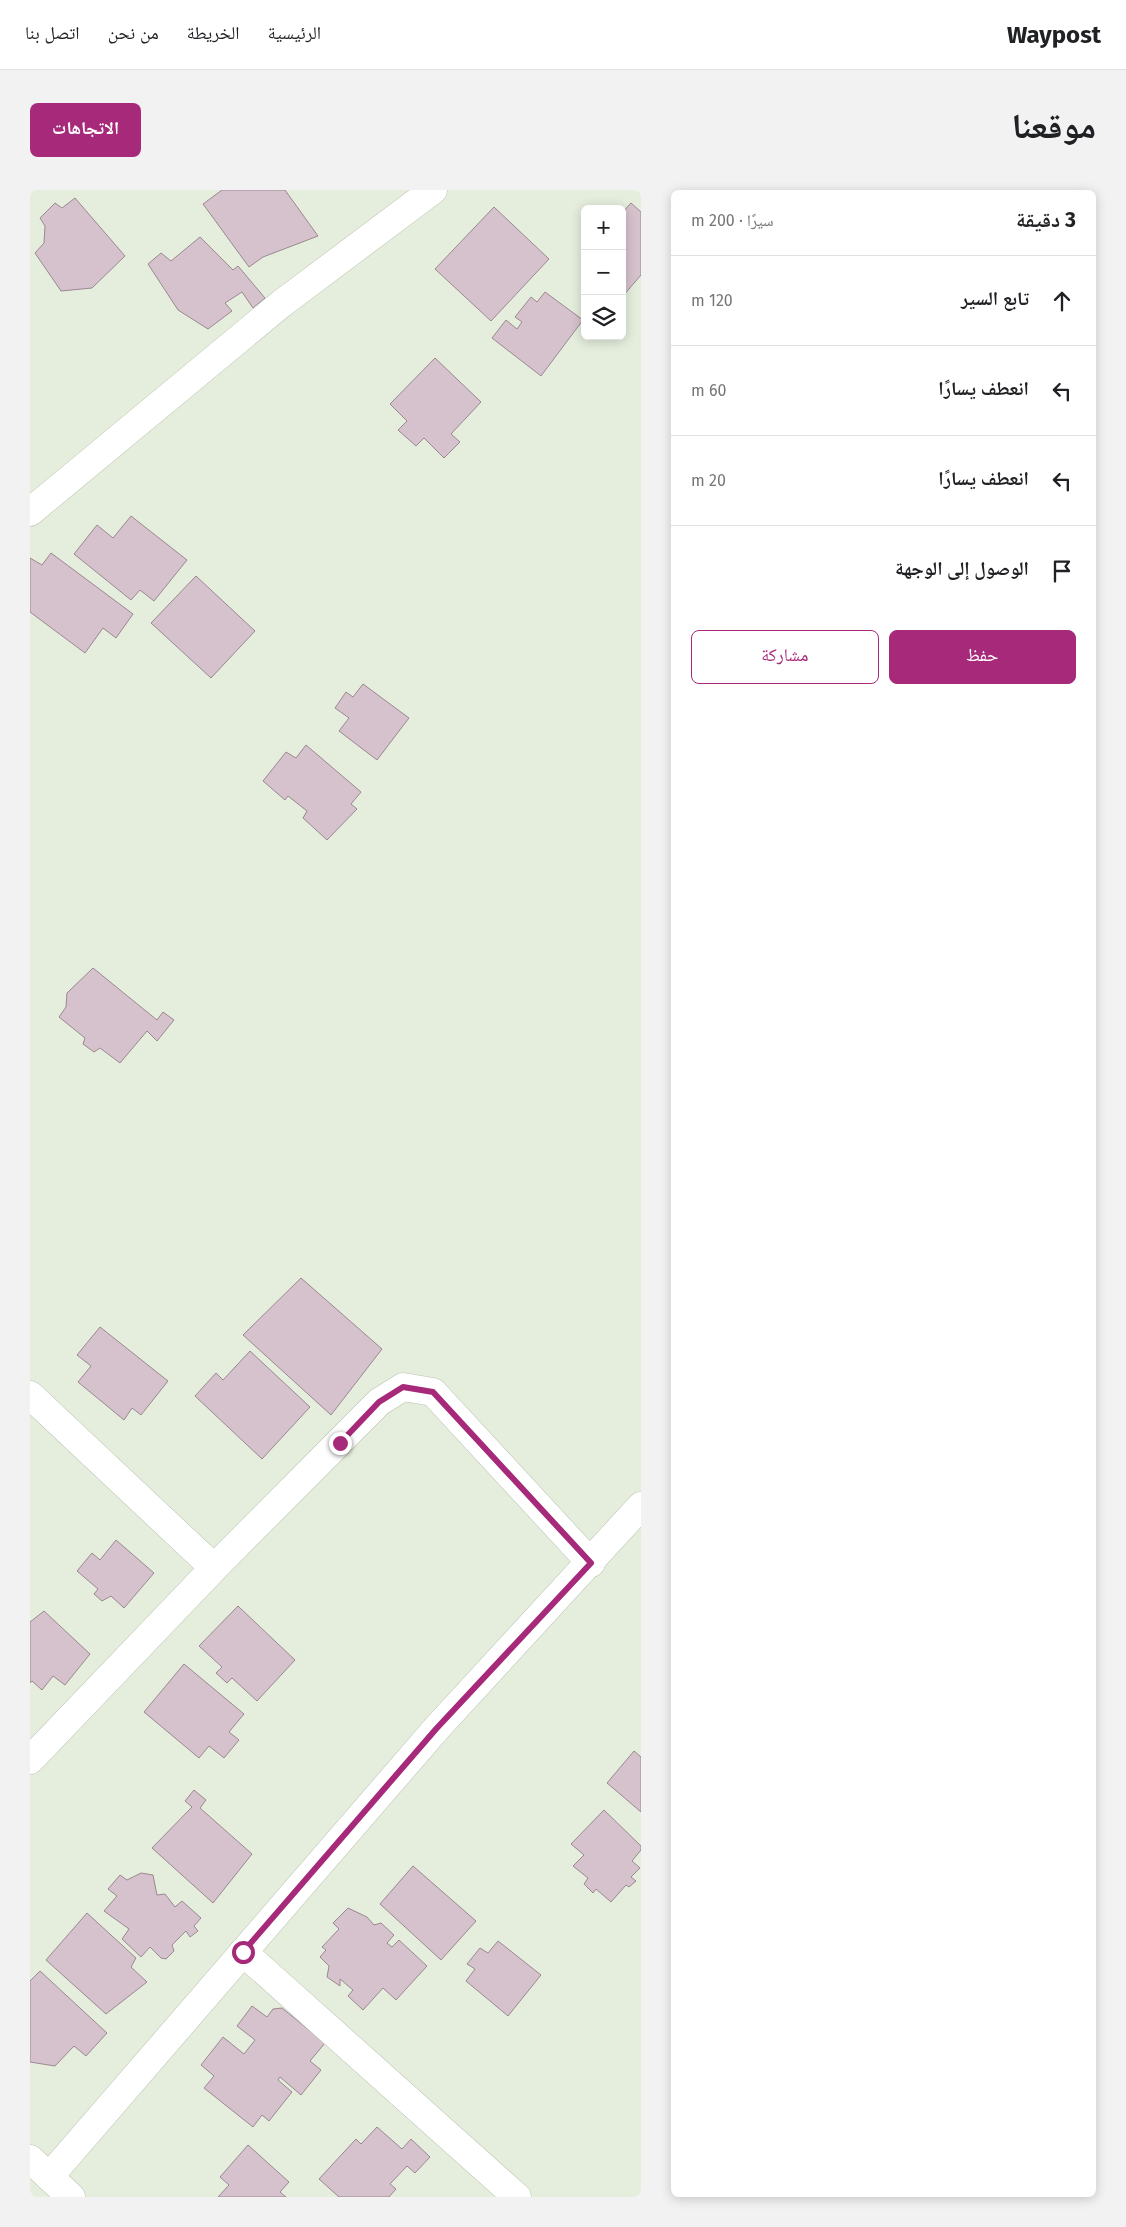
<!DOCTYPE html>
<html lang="ar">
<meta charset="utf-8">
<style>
:root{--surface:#fff;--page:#f2f2f2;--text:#202124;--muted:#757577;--line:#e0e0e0;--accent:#a7297a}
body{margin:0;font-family:"Fira Sans","Noto Naskh Arabic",sans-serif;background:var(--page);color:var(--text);direction:rtl}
.controls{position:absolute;right:15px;top:15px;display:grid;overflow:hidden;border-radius:8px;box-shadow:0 2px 12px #0003}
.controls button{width:45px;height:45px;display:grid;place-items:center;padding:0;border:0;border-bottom:1px solid var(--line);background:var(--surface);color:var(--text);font:25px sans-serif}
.stop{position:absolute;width:15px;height:15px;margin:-11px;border:4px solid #a7297a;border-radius:50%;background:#fff}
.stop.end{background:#a7297a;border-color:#fff;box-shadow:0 1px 5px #0008}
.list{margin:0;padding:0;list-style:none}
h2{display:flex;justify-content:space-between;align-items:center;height:65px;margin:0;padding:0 20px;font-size:21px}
h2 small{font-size:16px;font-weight:400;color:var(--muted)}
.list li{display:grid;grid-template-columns:32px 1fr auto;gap:15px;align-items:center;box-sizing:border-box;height:90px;padding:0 20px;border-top:1px solid var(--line)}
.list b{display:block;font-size:19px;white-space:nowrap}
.list em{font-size:16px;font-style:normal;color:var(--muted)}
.actions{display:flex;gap:10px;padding:15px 20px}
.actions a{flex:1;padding:11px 0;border:1px solid var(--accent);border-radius:8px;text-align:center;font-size:18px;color:var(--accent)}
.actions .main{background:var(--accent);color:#fff}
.icon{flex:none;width:28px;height:28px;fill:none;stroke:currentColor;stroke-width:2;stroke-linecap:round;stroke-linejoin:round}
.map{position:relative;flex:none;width:611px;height:2007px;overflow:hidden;direction:ltr;border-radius:8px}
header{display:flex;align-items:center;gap:30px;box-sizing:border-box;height:70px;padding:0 25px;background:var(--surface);border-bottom:1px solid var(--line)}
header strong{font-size:24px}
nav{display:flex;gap:28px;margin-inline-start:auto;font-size:18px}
.intro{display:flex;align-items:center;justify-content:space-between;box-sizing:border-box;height:120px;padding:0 30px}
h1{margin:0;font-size:35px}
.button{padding:12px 22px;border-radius:8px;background:var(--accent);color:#fff;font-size:18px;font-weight:700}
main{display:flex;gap:30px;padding:0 30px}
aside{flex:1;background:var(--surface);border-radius:8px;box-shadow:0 2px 12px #0003}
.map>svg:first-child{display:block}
.building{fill:#d6c2cc;stroke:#9a8891}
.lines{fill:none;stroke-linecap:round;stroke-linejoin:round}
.street-casing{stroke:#bac3b2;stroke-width:29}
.street{stroke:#fff;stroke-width:28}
.route{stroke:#a7297a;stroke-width:6}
</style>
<header>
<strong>Waypost</strong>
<nav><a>الرئيسية</a><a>الخريطة</a><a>من نحن</a><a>اتصل بنا</a></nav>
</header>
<div class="intro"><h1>موقعنا</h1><a class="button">الاتجاهات</a></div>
<main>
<aside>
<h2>3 دقيقة<small>سيرًا · 200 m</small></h2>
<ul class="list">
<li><svg class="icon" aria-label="ahead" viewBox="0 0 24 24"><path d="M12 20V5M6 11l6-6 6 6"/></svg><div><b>تابع السير</b></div><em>120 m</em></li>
<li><svg class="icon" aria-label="left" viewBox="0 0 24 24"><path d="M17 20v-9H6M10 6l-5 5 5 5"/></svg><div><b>انعطف يسارًا</b></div><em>60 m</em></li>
<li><svg class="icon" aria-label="left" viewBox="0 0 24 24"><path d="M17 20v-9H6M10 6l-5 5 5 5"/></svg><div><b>انعطف يسارًا</b></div><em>20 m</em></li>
<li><svg class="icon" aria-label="arrive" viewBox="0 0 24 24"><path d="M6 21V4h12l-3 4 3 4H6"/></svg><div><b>الوصول إلى الوجهة</b></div></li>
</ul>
<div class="actions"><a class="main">حفظ</a><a>مشاركة</a></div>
</aside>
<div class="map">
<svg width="611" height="2007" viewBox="0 0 611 2007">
<rect width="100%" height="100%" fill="#e5eedd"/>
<g class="building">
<polygon points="192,0 255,0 288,46 233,67 219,77 173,14"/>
<polygon points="45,8 95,66 62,98 31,101 5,63 14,53 15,36 10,28 25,13 32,18"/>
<polygon points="601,13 611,22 611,85 592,107 592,23"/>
<polygon points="464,17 519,69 461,131 405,79"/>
<polygon points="170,47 203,80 208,76 235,108 223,118 212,102 195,113 202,121 178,139 148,120 118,74 131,63 141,71"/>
<polygon points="515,102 553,130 511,186 462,148 476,130 487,139 492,132 485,127 501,107 507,112"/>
<polygon points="405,168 451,212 421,244 430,252 414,268 394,248 386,256 368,240 377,231 360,214"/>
<polygon points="101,326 157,370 124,411 110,400 101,410 44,364 67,335 83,348"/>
<polygon points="21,363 103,424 86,448 73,438 55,463 0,422 0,368 12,375"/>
<polygon points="166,386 225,441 181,488 121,433"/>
<polygon points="333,494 379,528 347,570 309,541 319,528 305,518 316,502 323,507"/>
<polygon points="276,555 331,602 321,614 327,619 297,650 273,628 277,621 258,606 255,610 233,591 256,562 266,568"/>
<polygon points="63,778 127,830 133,822 144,830 127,851 117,841 90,873 70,858 64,862 53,854 55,848 29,827 36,817 37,803"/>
<polygon points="271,1088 352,1159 301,1225 213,1145"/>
<polygon points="70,1137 138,1191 111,1225 102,1218 94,1230 48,1192 61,1176 47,1165"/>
<polygon points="220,1161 280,1217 232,1269 165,1206 186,1183 193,1190"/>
<polygon points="86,1350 124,1383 94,1418 81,1406 72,1411 64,1404 68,1399 47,1381 62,1363 70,1370"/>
<polygon points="208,1416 265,1470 227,1511 202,1488 197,1493 186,1483 192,1477 169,1456"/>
<polygon points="14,1421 60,1464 35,1495 23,1486 12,1500 2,1491 0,1493 0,1432"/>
<polygon points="154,1474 214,1524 199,1542 209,1550 194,1568 179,1556 169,1568 114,1522"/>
<polygon points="604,1561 611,1567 611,1622 577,1593"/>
<polygon points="164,1600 176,1610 170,1618 222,1664 183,1713 122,1658 162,1617 155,1611"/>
<polygon points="574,1620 611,1656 611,1660 602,1671 610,1678 601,1687 606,1691 599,1697 596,1695 581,1712 566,1699 563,1703 554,1694 558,1688 543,1676 554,1665 541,1654"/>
<polygon points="383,1676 446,1731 411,1770 350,1714"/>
<polygon points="111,1683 123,1685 127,1705 135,1704 145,1717 152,1711 171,1728 164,1736 168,1741 160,1747 156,1741 142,1755 144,1761 136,1769 131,1768 120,1757 111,1767 92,1749 99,1739 74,1721 87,1706 78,1699 90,1685 97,1690"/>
<polygon points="318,1718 337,1727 344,1735 351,1733 364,1745 357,1753 362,1757 369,1750 397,1776 366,1810 353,1798 333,1820 318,1806 323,1800 310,1789 310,1796 297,1787 299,1776 290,1767 296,1760 292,1757 309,1739 303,1733"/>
<polygon points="57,1723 106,1768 101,1777 117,1792 76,1824 16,1770"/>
<polygon points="468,1751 511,1785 478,1826 436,1791 445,1779 437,1774 450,1758 458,1763"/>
<polygon points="10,1781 77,1843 56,1866 44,1856 25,1876 0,1872 0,1791"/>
<polygon points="222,1816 237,1827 243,1819 252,1818 295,1853 280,1871 291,1880 271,1905 250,1887 248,1890 262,1902 239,1931 232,1925 223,1937 174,1898 184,1886 171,1875 193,1847 214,1864 225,1850 207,1836"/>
<polygon points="347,1937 372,1959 381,1949 400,1967 385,1983 377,1976 360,1994 366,1999 359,2007 309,2007 289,1989 326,1949 331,1954"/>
<polygon points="218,1955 259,1992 250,2002 256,2007 188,2007 199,1995 190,1987"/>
</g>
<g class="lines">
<g class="street-casing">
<g id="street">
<polyline points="0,322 251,114 403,0"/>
<polyline points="0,1205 184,1378"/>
<polyline points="0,1570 184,1378 349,1212 373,1197 403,1202 561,1373"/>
<polyline points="213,1762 487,2007"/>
<polyline points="0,1969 41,2007"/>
<polyline points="19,1987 406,1539 611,1316"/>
</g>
</g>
<use href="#street" class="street"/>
</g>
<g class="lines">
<polyline class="route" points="213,1762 406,1539 561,1373 403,1202 373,1197 349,1212 310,1253"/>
</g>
</svg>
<div class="controls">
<button>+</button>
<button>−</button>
<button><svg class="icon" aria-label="layers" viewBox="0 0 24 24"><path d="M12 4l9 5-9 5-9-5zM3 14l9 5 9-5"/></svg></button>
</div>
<div class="stop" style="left:213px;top:1762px"></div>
<div class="stop end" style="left:310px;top:1253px"></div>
</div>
</main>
